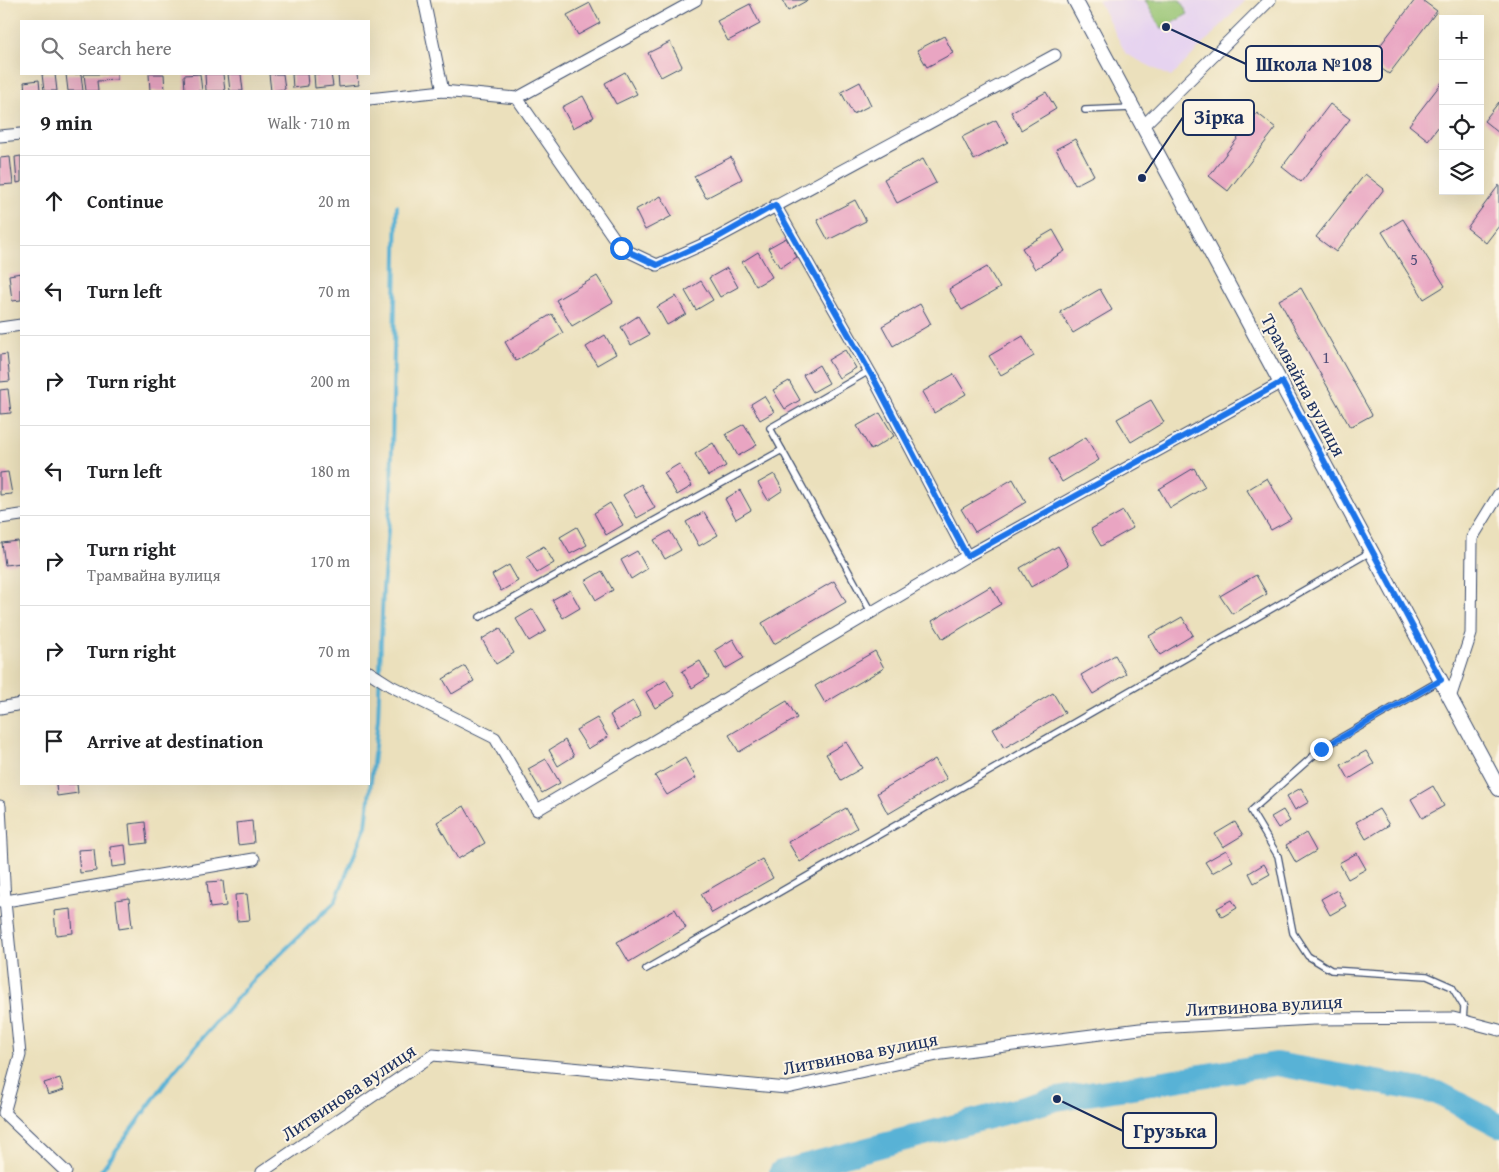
<!DOCTYPE html>
<meta charset="utf-8">
<style>
:root{--surface:#fff;--page:#f2f2f2;--text:#202124;--muted:#757577;--line:#e0e0e0}
body{margin:0;font-family:"Gentium Book Plus",serif;background:var(--page);color:var(--text)}
.controls{position:absolute;right:15px;top:15px;display:grid;overflow:hidden;border-radius:0px;box-shadow:0 5px 20px #0002}
.controls button{width:45px;height:45px;display:grid;place-items:center;padding:0;border:0;border-bottom:1px solid var(--line);background:var(--surface);color:var(--text);font:25px sans-serif}
.stop{position:absolute;width:15px;height:15px;margin:-11px;border:4px solid #1a73e8;border-radius:50%;background:#fff}
.stop.end{background:#1a73e8;border-color:#fff;box-shadow:0 1px 5px #0008}
.list{margin:0;padding:0;list-style:none}
h2{display:flex;justify-content:space-between;align-items:center;height:65px;margin:0;padding:0 20px;font-size:21px}
h2 small{font-size:16px;font-weight:400;color:var(--muted)}
.list li{display:grid;grid-template-columns:32px 1fr auto;gap:15px;align-items:center;box-sizing:border-box;height:90px;padding:0 20px;border-top:1px solid var(--line)}
.list b{display:block;font-size:19px;white-space:nowrap}
.list p{margin:0;font-size:16px;white-space:nowrap;color:var(--muted)}
.list em{font-size:16px;font-style:normal;color:var(--muted)}
.icon{flex:none;width:28px;height:28px;fill:none;stroke:currentColor;stroke-width:2;stroke-linecap:round;stroke-linejoin:round}
.map{position:relative;flex:none;width:1499px;height:1172px;overflow:hidden}
.search{position:absolute;background:var(--surface);box-shadow:0 5px 20px #0002;left:20px;top:20px;width:350px;height:55px;display:flex;align-items:center;gap:12px;box-sizing:border-box;padding:0 18px;border-radius:0px;color:var(--muted);font-size:19px}
.panel{position:absolute;background:var(--surface);box-shadow:0 5px 20px #0002;left:20px;top:90px;width:350px;height:695px;border-radius:0px}
.map>svg:first-child{display:block}
.built{fill:#e6d3f0}
.green{fill:#95c371;stroke:#587968}
.lines{fill:none;stroke-linecap:round;stroke-linejoin:round}
.stream{stroke:#59b2d6;stroke-width:4}
.river{stroke:#59b2d6;stroke-width:24}
.building{fill:#e9a5c2}
.service-casing{stroke:#3a4a6c;stroke-width:8}
.minor-casing{stroke:#3a4a6c;stroke-width:13}
.tertiary-casing{stroke:#3a4a6c;stroke-width:16}
.service{stroke:#fff;stroke-width:5.5}
.minor{stroke:#fff;stroke-width:11}
.tertiary{stroke:#fff;stroke-width:14}
.route{stroke:#1a73e8;stroke-width:6}
.labels{text-anchor:middle;dominant-baseline:central;stroke-width:4;stroke-linejoin:round;paint-order:stroke}
.number-label{font-size:16px;fill:#4e4c77}
.street-label{font-size:19px;fill:#1b2f5e;stroke:#fcf5e5}
.leader{fill:none;stroke:#1b2f5e;stroke-width:2}
.callout-dot{fill:#1b2f5e;stroke:#fcf5e5;stroke-width:2}
.callout{fill:#fcf5e5;stroke:#1b2f5e;stroke-width:2}
.callout-label{font-size:20px;text-anchor:middle;font-weight:bold;fill:#1b2f5e}
</style>
<div class="map">
<svg width="1499" height="1172" viewBox="0 0 1499 1172">
<rect width="100%" height="100%" fill="#fcf5e5"/>
<filter id="ink" filterUnits="userSpaceOnUse"><feTurbulence type="fractalNoise" baseFrequency=".02" numOctaves="2"/><feDisplacementMap in="SourceGraphic" scale="10" xChannelSelector="R" yChannelSelector="G"/><feConvolveMatrix kernelMatrix="1 2 1 2 8 2 1 2 1" color-interpolation-filters="sRGB"/></filter>
<filter id="wash" filterUnits="userSpaceOnUse"><feTurbulence type="fractalNoise" baseFrequency=".0096" numOctaves="4" result="noise"/><feDisplacementMap in="SourceGraphic" scale="20" xChannelSelector="R" yChannelSelector="G"/><feGaussianBlur stdDeviation="1.12" result="paint"/><feColorMatrix in="noise" values="0 0 0 0 0 0 0 0 0 0 0 0 0 0 0 0 0 1.4 0 .05"/><feComposite in="paint" operator="in"/></filter>
<g filter="url(#wash)">
<rect width="100%" height="100%" fill="#ebe0bc"/>
<polygon class="built" points="1098,0 1246,0 1171,77 1126,54"/>
<polygon class="green" points="1145,0 1180,0 1188,14 1161,29"/>
<g class="lines">
<polyline class="stream" points="100,1172 174,1071 250,983 335,902 366,826 378,719 383,588 391,496 397,206"/>
<polyline class="river" points="781,1172 1057,1099 1276,1064 1438,1093 1499,1125"/>
</g>
<g id="blocks">
<g class="building">
<polygon points="782,0 808,0 788,11"/>
<polygon points="1415,0 1422,0 1437,11 1389,74 1369,60"/>
<polygon points="590,3 600,23 578,35 567,15"/>
<polygon points="750,4 760,24 728,41 717,21"/>
<polygon points="944,36 953,53 927,67 917,50"/>
<polygon points="670,42 682,66 661,77 648,53"/>
<polygon points="625,72 637,94 616,104 605,83"/>
<polygon points="42,74 55,74 57,91 44,91"/>
<polygon points="66,74 81,74 83,91 68,91"/>
<polygon points="84,74 117,74 117,80 97,81 98,91 86,91"/>
<polygon points="149,74 164,74 165,91 150,91"/>
<polygon points="200,74 202,91 185,91 184,75"/>
<polygon points="205,74 223,74 225,91 206,91"/>
<polygon points="228,74 241,74 243,91 230,91"/>
<polygon points="269,74 283,74 285,89 271,91"/>
<polygon points="292,74 307,74 308,86 293,88"/>
<polygon points="314,74 331,74 333,86 315,88"/>
<polygon points="338,74 357,74 358,85 339,87"/>
<polygon points="39,80 40,91 25,91 24,82"/>
<polygon points="1443,81 1443,121 1428,140 1409,125"/>
<polygon points="860,82 871,105 853,114 841,92"/>
<polygon points="1046,92 1056,109 1021,130 1011,112"/>
<polygon points="583,96 594,117 573,128 562,107"/>
<polygon points="1499,102 1499,133 1484,121"/>
<polygon points="1330,104 1350,119 1301,182 1282,167"/>
<polygon points="1257,113 1276,128 1228,191 1209,176"/>
<polygon points="996,120 1008,142 974,160 962,137"/>
<polygon points="1075,139 1094,175 1075,185 1056,149"/>
<polygon points="21,156 21,182 17,183 15,157"/>
<polygon points="10,157 13,184 0,185 0,158"/>
<polygon points="731,157 742,179 706,198 694,176"/>
<polygon points="923,159 936,183 897,203 884,179"/>
<polygon points="1365,174 1384,189 1336,252 1316,237"/>
<polygon points="1499,185 1499,226 1486,243 1467,228"/>
<polygon points="661,196 672,216 645,230 635,210"/>
<polygon points="855,200 866,221 828,240 817,220"/>
<polygon points="1403,219 1445,286 1424,299 1382,232"/>
<polygon points="1053,230 1065,251 1035,269 1022,248"/>
<polygon points="786,238 797,257 780,268 768,248"/>
<polygon points="758,252 772,277 756,286 742,262"/>
<polygon points="987,267 1000,288 962,310 949,289"/>
<polygon points="727,268 738,287 720,297 709,278"/>
<polygon points="21,273 21,300 12,301 9,275"/>
<polygon points="597,276 613,302 572,326 556,300"/>
<polygon points="701,281 713,300 696,310 685,291"/>
<polygon points="1301,288 1372,415 1350,427 1279,300"/>
<polygon points="1100,289 1112,310 1073,333 1060,312"/>
<polygon points="676,296 686,314 667,325 657,307"/>
<polygon points="920,304 931,324 893,346 882,326"/>
<polygon points="552,314 563,333 516,361 505,342"/>
<polygon points="638,316 649,335 631,345 621,327"/>
<polygon points="605,335 616,354 597,365 586,347"/>
<polygon points="1023,336 1034,356 1001,375 989,356"/>
<polygon points="845,350 856,368 839,378 828,360"/>
<polygon points="7,354 10,381 0,382 0,355"/>
<polygon points="819,365 829,383 813,392 803,375"/>
<polygon points="954,374 966,394 934,413 922,392"/>
<polygon points="789,381 800,400 785,409 773,390"/>
<polygon points="8,389 11,413 0,414 0,390"/>
<polygon points="764,396 774,412 760,420 751,404"/>
<polygon points="1151,400 1164,422 1131,442 1117,419"/>
<polygon points="880,413 894,436 871,450 857,426"/>
<polygon points="744,424 757,445 738,456 726,434"/>
<polygon points="1086,437 1099,460 1062,482 1049,459"/>
<polygon points="713,443 726,466 708,476 695,454"/>
<polygon points="679,464 692,486 677,495 664,473"/>
<polygon points="1194,468 1205,487 1170,508 1159,489"/>
<polygon points="8,472 12,494 0,495 0,473"/>
<polygon points="774,474 783,490 768,500 758,483"/>
<polygon points="1267,478 1291,519 1271,530 1247,490"/>
<polygon points="1013,479 1026,502 975,532 961,509"/>
<polygon points="641,484 655,508 637,518 623,495"/>
<polygon points="740,490 751,510 736,519 725,499"/>
<polygon points="610,503 623,525 606,535 594,513"/>
<polygon points="1123,511 1133,528 1101,546 1091,529"/>
<polygon points="704,512 718,535 699,546 686,522"/>
<polygon points="577,527 587,545 570,554 560,537"/>
<polygon points="670,531 681,550 665,559 654,540"/>
<polygon points="18,541 21,563 5,565 2,543"/>
<polygon points="544,546 554,563 537,573 527,556"/>
<polygon points="1058,546 1069,565 1031,587 1020,568"/>
<polygon points="637,551 647,569 631,579 621,560"/>
<polygon points="509,565 518,581 501,591 492,575"/>
<polygon points="602,571 613,590 596,600 585,581"/>
<polygon points="1256,575 1267,594 1232,614 1220,596"/>
<polygon points="834,581 846,602 774,644 762,623"/>
<polygon points="991,586 1001,604 943,639 932,621"/>
<polygon points="570,590 580,608 563,618 552,600"/>
<polygon points="533,609 546,631 529,641 516,619"/>
<polygon points="1182,617 1193,635 1160,655 1149,636"/>
<polygon points="500,628 514,653 496,664 482,639"/>
<polygon points="733,639 744,658 725,669 715,650"/>
<polygon points="875,651 884,668 825,703 815,686"/>
<polygon points="1115,655 1126,674 1093,694 1081,675"/>
<polygon points="700,661 709,677 692,688 682,671"/>
<polygon points="465,666 474,681 452,694 443,679"/>
<polygon points="666,680 675,696 655,708 646,692"/>
<polygon points="1053,693 1065,713 1004,748 993,729"/>
<polygon points="633,701 641,716 618,730 610,715"/>
<polygon points="787,701 797,718 739,752 729,735"/>
<polygon points="597,718 608,737 588,749 576,730"/>
<polygon points="565,740 574,756 558,766 549,750"/>
<polygon points="846,742 862,768 841,780 826,754"/>
<polygon points="1366,751 1374,764 1349,779 1341,765"/>
<polygon points="685,758 696,778 667,795 655,776"/>
<polygon points="546,759 560,783 542,793 528,769"/>
<polygon points="935,759 947,779 888,814 877,793"/>
<polygon points="56,784 77,784 78,793 57,796"/>
<polygon points="1433,786 1444,806 1422,818 1411,799"/>
<polygon points="1301,788 1309,802 1295,810 1287,796"/>
<polygon points="464,806 485,843 458,859 437,822"/>
<polygon points="846,808 857,828 800,862 788,842"/>
<polygon points="1379,809 1389,825 1366,839 1356,822"/>
<polygon points="1283,810 1290,821 1278,828 1271,817"/>
<polygon points="252,821 254,843 238,845 236,823"/>
<polygon points="145,822 147,843 131,845 129,824"/>
<polygon points="1235,822 1243,835 1223,847 1215,834"/>
<polygon points="1306,833 1316,851 1296,863 1286,845"/>
<polygon points="125,845 127,865 112,867 110,847"/>
<polygon points="94,849 96,871 80,873 78,850"/>
<polygon points="1226,850 1233,861 1212,873 1205,862"/>
<polygon points="1357,853 1366,869 1348,879 1339,863"/>
<polygon points="762,859 773,878 712,913 701,894"/>
<polygon points="1264,864 1270,874 1254,883 1249,873"/>
<polygon points="223,881 226,906 210,908 207,882"/>
<polygon points="1337,890 1346,906 1330,915 1321,899"/>
<polygon points="247,894 250,920 237,921 235,895"/>
<polygon points="129,898 132,927 119,929 116,900"/>
<polygon points="1232,900 1237,908 1222,917 1217,908"/>
<polygon points="71,909 73,933 56,935 54,911"/>
<polygon points="675,909 686,928 629,962 617,942"/>
<polygon points="60,1078 64,1090 48,1095 44,1083"/>
</g>
</g>
</g>
<g filter="url(#ink)">
<use href="#blocks" fill-opacity="0" stroke="#3a4a6c" stroke-width="1"/>
<g class="lines">
<g class="service-casing">
<g id="service">
<polyline points="1085,110 1132,108"/>
<polyline points="869,371 770,428 871,612"/>
<polyline points="480,617 782,450"/>
<polyline points="1441,680 1321,749 1251,811 1278,856 1293,933 1308,956 1331,970 1427,976 1452,987 1464,1007 1463,1020"/>
<polyline points="646,969 1372,551"/>
</g>
</g>
<g class="minor-casing">
<g id="minor">
<polyline points="424,0 443,91"/>
<polyline points="517,98 621,248 657,265 715,239 1055,55"/>
<polyline points="369,99 443,91 517,98 696,0"/>
<polyline points="1143,126 1270,0"/>
<polyline points="0,136 21,134"/>
<polyline points="775,205 875,381 967,556"/>
<polyline points="0,328 21,325"/>
<polyline points="0,518 21,515"/>
<polyline points="369,672 391,686 495,738 537,810 967,556 1282,382"/>
<polyline points="1450,698 1471,634 1472,538 1499,494"/>
<polyline points="0,708 21,704"/>
<polyline points="0,806 5,901 20,1055 4,1113 66,1172"/>
<polyline points="0,902 254,859"/>
<polyline points="262,1172 433,1055 787,1088 942,1054 1140,1029 1313,1019 1453,1018 1499,1030"/>
</g>
</g>
<g class="tertiary-casing">
<polyline id="tertiary" points="1075,0 1499,789"/>
</g>
<use href="#service" class="service"/>
<use href="#minor" class="minor"/>
<use href="#tertiary" class="tertiary"/>
</g>
</g>
<g class="lines" filter="url(#ink)">
<polyline class="route" points="621,248 657,265 715,239 775,205 875,381 967,556 1282,382 1441,680 1321,749"/>
</g>
<g class="labels">
<g class="number-label">
<text x="1414" y="259">5</text>
<text x="1326" y="357">1</text>
</g>
<g class="street-label">
<text transform="translate(1304 385) rotate(62)">Трамвайна вулиця</text>
<text transform="translate(1264 1005) rotate(-3)">Литвинова вулиця</text>
<text transform="translate(860 1053) rotate(-11)">Литвинова вулиця</text>
<text transform="translate(348 1092) rotate(-34)">Литвинова вулиця</text>
</g>
</g>
<path class="leader" d="M1166 27L1246 64M1142 178L1183 117M1057 1099L1123 1131"/>
<g class="callout-dot">
<circle cx="1166" cy="27" r="5"/>
<circle cx="1142" cy="178" r="5"/>
<circle cx="1057" cy="1099" r="5"/>
</g>
<g class="callout">
<rect x="1246" y="46" width="136" height="35" rx="5"/>
<rect x="1183" y="100" width="71" height="35" rx="5"/>
<rect x="1123" y="1113" width="93" height="35" rx="5"/>
</g>
<g class="callout-label">
<text x="1314" y="71">Школа №108</text>
<text x="1219" y="124">Зірка</text>
<text x="1170" y="1138">Грузька</text>
</g>
</svg>
<div class="controls">
<button>+</button>
<button>−</button>
<button><svg class="icon" aria-label="locate" viewBox="0 0 24 24"><circle cx="12" cy="12" r="6"/><path d="M12 2v4M12 18v4M2 12h4M18 12h4"/></svg></button>
<button><svg class="icon" aria-label="layers" viewBox="0 0 24 24"><path d="M12 4l9 5-9 5-9-5zM3 14l9 5 9-5"/></svg></button>
</div>
<div class="stop" style="left:621px;top:248px"></div>
<div class="stop end" style="left:1321px;top:749px"></div>
<div class="search"><svg class="icon" aria-label="search" viewBox="0 0 24 24"><circle cx="10" cy="10" r="6"/><path d="M15 15l6 6"/></svg>Search here</div>
<section class="panel">
<h2>9 min<small>Walk · 710 m</small></h2>
<ul class="list">
<li><svg class="icon" aria-label="ahead" viewBox="0 0 24 24"><path d="M12 20V5M6 11l6-6 6 6"/></svg><div><b>Continue</b></div><em>20 m</em></li>
<li><svg class="icon" aria-label="left" viewBox="0 0 24 24"><path d="M17 20v-9H6M10 6l-5 5 5 5"/></svg><div><b>Turn left</b></div><em>70 m</em></li>
<li><svg class="icon" aria-label="right" viewBox="0 0 24 24"><path d="M7 20v-9h11M14 6l5 5-5 5"/></svg><div><b>Turn right</b></div><em>200 m</em></li>
<li><svg class="icon" aria-label="left" viewBox="0 0 24 24"><path d="M17 20v-9H6M10 6l-5 5 5 5"/></svg><div><b>Turn left</b></div><em>180 m</em></li>
<li><svg class="icon" aria-label="right" viewBox="0 0 24 24"><path d="M7 20v-9h11M14 6l5 5-5 5"/></svg><div><b>Turn right</b><p>Трамвайна вулиця</p></div><em>170 m</em></li>
<li><svg class="icon" aria-label="right" viewBox="0 0 24 24"><path d="M7 20v-9h11M14 6l5 5-5 5"/></svg><div><b>Turn right</b></div><em>70 m</em></li>
<li><svg class="icon" aria-label="arrive" viewBox="0 0 24 24"><path d="M6 21V4h12l-3 4 3 4H6"/></svg><div><b>Arrive at destination</b></div></li>
</ul>
</section>
</div>
